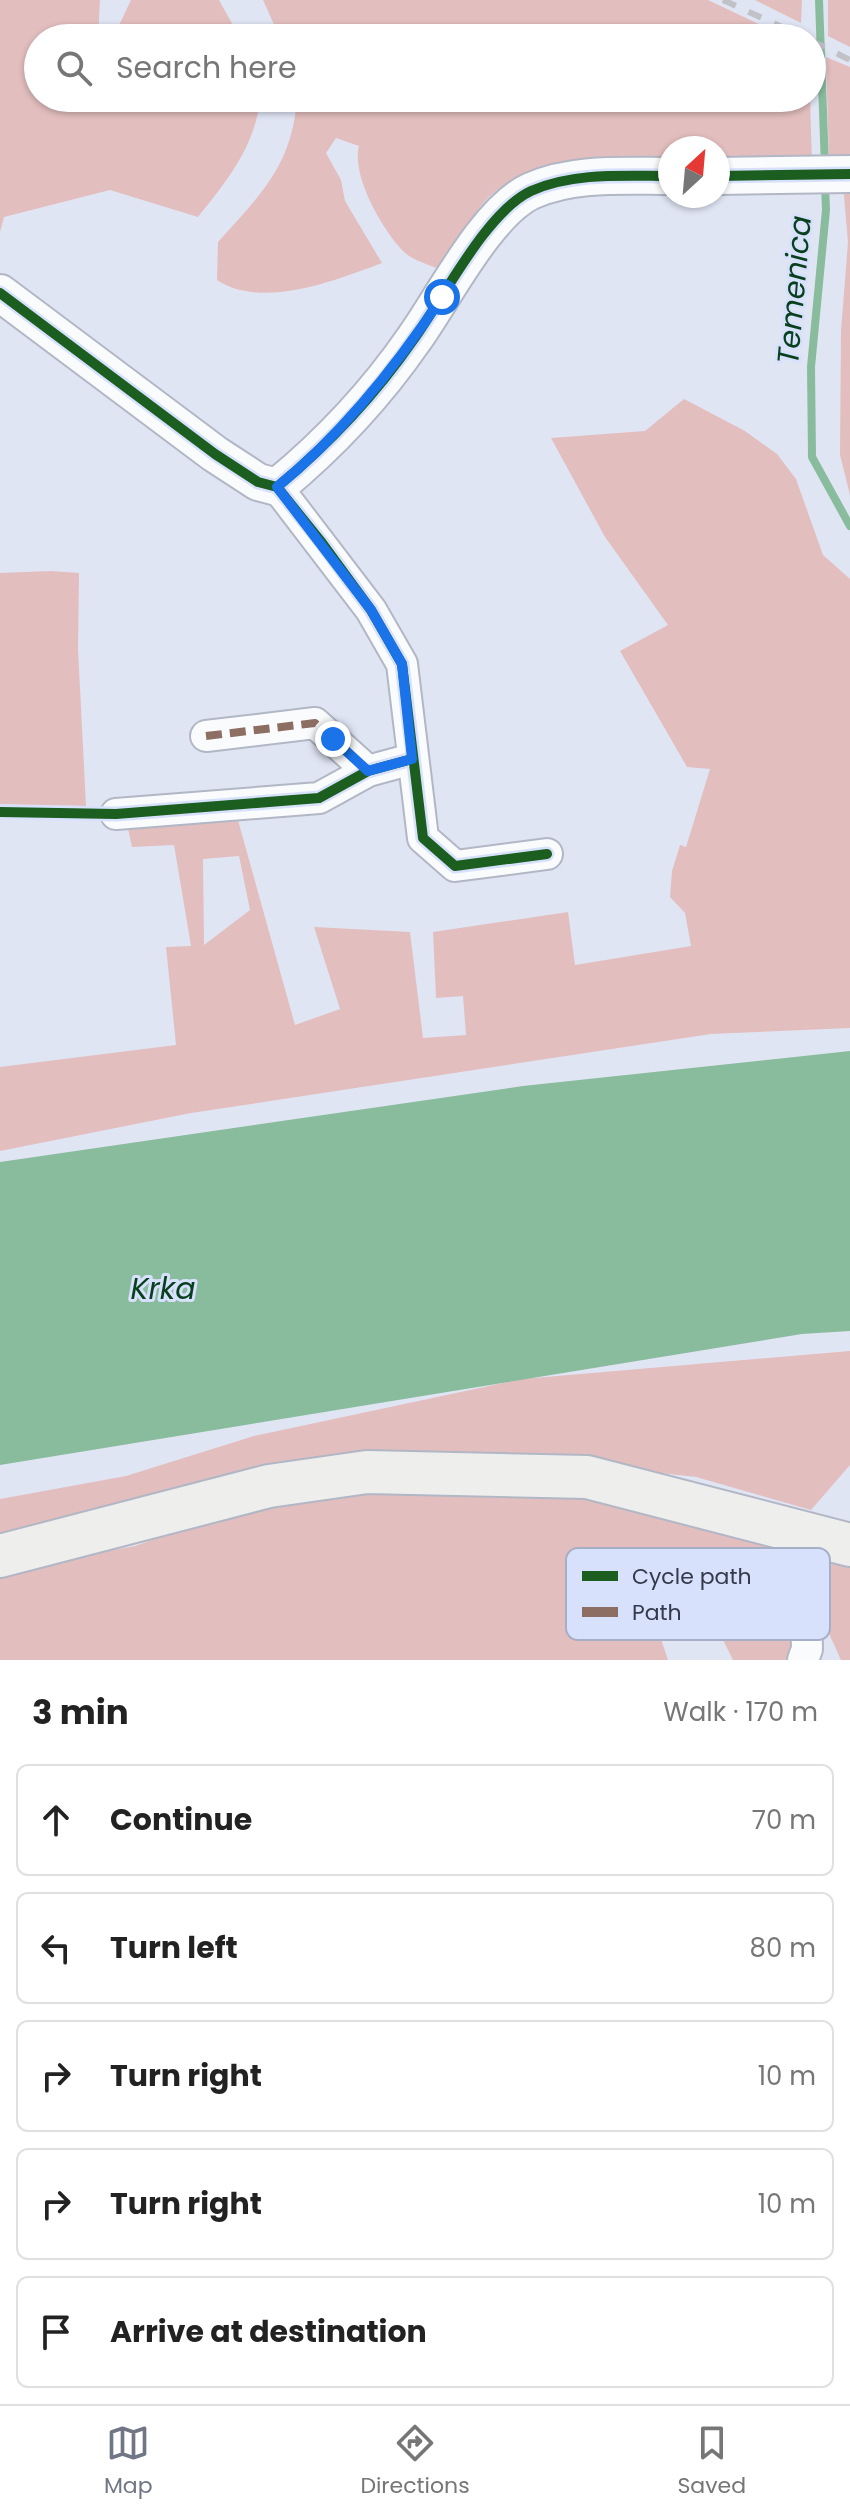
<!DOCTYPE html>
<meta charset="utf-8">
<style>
:root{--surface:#fff;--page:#f2f2f2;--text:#222;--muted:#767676;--line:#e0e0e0;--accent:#707686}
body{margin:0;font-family:Poppins,sans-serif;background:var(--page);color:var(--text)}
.compass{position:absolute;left:658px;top:136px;width:72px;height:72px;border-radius:50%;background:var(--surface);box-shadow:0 2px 6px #0004;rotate:26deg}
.stop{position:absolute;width:24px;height:24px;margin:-18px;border:6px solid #1a73e8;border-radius:50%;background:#fff}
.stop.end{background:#1a73e8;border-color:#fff;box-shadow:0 2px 8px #0008}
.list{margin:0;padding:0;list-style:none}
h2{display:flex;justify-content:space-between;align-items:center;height:104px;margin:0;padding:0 32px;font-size:34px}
h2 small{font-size:26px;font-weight:400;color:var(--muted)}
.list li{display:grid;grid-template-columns:52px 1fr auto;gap:24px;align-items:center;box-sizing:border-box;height:112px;margin:0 16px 16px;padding:0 16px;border:2px solid var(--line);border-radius:12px}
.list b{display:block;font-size:30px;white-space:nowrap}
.list em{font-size:26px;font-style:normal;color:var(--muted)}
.icon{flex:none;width:44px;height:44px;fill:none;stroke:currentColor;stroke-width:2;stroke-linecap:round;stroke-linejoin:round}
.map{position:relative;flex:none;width:850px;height:1660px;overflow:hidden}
.search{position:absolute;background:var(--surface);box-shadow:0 2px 6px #0004;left:24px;right:24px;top:24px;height:88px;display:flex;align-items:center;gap:20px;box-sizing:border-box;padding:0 28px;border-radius:44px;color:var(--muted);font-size:30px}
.sheet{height:744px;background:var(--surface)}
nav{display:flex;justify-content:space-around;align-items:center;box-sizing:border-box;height:112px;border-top:2px solid var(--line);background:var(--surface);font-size:22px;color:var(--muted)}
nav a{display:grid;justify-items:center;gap:4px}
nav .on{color:var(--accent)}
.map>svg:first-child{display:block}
.green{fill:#e3bebe;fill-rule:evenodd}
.water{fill:#89bc9c}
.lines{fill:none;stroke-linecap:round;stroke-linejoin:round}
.stream{stroke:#89bc9c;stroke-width:8}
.minor-casing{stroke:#b2b7c5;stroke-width:34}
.tertiary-casing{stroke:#b2b7c5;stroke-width:40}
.secondary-casing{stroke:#b2b7c5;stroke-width:46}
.minor{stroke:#fafbfd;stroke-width:30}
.tertiary{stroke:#fafbfd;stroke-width:36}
.secondary{stroke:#eeeeec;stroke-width:42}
.rail{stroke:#c1c2c7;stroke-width:6;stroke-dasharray:14 14;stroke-linecap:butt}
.quiet{stroke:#8d6e63;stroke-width:8;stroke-dasharray:16 8;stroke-linecap:butt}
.cycleway-casing{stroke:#d8e1fc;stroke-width:15}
.cycleway{stroke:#1b5e20;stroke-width:10}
.route{stroke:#1a73e8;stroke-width:10}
.labels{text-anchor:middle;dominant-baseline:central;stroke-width:6;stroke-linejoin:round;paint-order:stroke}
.water-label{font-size:30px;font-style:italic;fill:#083f1c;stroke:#d8e1fc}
.key{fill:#d8e1fc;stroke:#a7afc7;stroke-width:2}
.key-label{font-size:22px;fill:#343a4b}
</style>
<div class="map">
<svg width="850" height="1660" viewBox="0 0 850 1660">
<rect width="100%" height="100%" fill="#e0e5f4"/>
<g class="green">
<path d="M0 0H100L98 38H38V98H260C256 145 227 181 198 217L110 190 4 217 0 232Z"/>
<polygon points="131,0 219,0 240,38 113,38"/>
<polygon points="263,0 708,0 788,38 280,38"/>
<polygon points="755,0 802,0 801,23"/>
<polygon points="828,0 850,0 850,47 828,36"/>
<polygon points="826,57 850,67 850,160 829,161"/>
<path d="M297 98H810L812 163 718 162V148H670V160C611 156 526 154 484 202 467 222 455 248 442 270 430 265 411 260 403 251 382 229 351 175 359 146L336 138 326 153 341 180 345 201 382 263C337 280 262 310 217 280L218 242C261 194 292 166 297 98Z"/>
<polygon points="843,185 850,185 850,495 840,455 841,331 848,242"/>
<path d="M684 399 745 431 777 454 796 479 823 555 850 579V1028L711 1034 191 1113 0 1151V1067L176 1045 166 947 191 946 174 845 132 847 126 819 236 813 295 1025 340 1009 314 927 410 932 423 1038 466 1035 463 996 436 998 433 932 568 912 575 965 691 946 685 913 670 897 672 871 680 845 686 847 710 769 687 767 620 651 668 625 605 537 551 438 645 431ZM239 856 250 910 204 945 203 859Z"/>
<polygon points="51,571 79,573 78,649 86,806 0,804 0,573"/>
<polygon points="850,1351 850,1465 811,1510 696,1477 478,1452 423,1457 371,1454 281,1463 0,1541 0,1499 126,1476 254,1436 522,1379"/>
<polygon points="448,1486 621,1499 794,1550 799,1660 733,1660 693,1579 653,1565 600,1586 590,1624 597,1630 626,1615 645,1612 655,1621 668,1660 0,1660 0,1571 135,1546 256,1504"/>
<path d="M845 1561 850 1562V1660H841C830 1631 800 1591 832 1564Z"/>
</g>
<polygon class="water" points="850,1051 850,1331 802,1334 0,1465 0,1162 523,1086"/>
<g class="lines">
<g class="stream">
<polyline points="819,0 825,167"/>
<polyline points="825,185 826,210 811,367 812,457 850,526"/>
</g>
<g class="minor-casing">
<g id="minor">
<polyline points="277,487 371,610 402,664 423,838 455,866 547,854"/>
<polyline points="206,736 315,723 368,771"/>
<polyline points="116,814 319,798 368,771 412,759"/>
<polyline points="803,1660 807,1649 805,1565 816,1534"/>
</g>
</g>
<g class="tertiary-casing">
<g id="tertiary">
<polyline points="718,176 850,174"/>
<path d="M0 293 215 454 258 482 277 487C328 445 376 394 414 339 443 299 486 212 531 191 573 172 625 176 670 176"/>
</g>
</g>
<g class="secondary-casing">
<polyline id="secondary" points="0,1556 269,1486 367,1472 587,1477 850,1545"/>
</g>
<use href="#minor" class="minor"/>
<use href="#tertiary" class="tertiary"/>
<use href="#secondary" class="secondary"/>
<g class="rail">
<polyline points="723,0 806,38"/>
<polyline points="812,41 850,60"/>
</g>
<polyline class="quiet" points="206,736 315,723 368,771"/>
<g class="cycleway-casing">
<g id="cycleway">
<polyline points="718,176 850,174"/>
<polyline points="0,293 215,454 258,482 277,487 322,543 371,610 402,664 423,838 455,866 547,854"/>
<path d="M277 487C328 445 376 394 414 339 443 299 486 212 531 191 573 172 625 176 670 176"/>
<polyline points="0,812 116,814 319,798 368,771 412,759"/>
</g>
</g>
<use href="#cycleway" class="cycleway"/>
</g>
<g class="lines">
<path class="route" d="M333 739 368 771 412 759 402 664 371 610 277 487C342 434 396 367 442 297"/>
</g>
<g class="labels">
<g class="water-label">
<text transform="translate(794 290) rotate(-85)">Temenica</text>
<text x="163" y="1288">Krka</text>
</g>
</g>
<rect x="566" y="1548" width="264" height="92" rx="12" class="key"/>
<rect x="582" y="1571" width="36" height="10" fill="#1b5e20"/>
<rect x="582" y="1607" width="36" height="10" fill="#8d6e63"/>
<g class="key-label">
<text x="632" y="1584">Cycle path</text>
<text x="632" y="1620">Path</text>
</g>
</svg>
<svg class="compass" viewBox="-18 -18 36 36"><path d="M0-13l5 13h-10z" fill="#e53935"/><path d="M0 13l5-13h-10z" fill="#767676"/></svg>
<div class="stop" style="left:442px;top:297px"></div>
<div class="stop end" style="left:333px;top:739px"></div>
<div class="search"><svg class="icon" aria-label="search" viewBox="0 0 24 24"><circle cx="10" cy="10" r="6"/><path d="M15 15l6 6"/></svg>Search here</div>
</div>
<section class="sheet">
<h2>3 min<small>Walk · 170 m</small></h2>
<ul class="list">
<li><svg class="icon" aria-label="ahead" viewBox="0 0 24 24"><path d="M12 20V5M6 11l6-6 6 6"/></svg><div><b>Continue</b></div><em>70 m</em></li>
<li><svg class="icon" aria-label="left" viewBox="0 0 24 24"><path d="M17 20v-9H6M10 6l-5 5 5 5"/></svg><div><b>Turn left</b></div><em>80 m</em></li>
<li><svg class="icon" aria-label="right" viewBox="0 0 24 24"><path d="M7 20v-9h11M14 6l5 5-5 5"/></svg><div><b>Turn right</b></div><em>10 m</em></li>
<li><svg class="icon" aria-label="right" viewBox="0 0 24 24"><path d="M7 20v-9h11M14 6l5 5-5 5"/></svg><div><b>Turn right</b></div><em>10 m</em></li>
<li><svg class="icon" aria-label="arrive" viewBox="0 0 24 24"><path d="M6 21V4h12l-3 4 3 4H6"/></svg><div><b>Arrive at destination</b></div></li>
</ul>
</section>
<nav>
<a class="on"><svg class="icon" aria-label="map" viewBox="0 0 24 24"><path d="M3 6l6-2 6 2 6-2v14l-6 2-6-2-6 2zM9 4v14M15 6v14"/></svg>Map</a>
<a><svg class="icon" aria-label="directions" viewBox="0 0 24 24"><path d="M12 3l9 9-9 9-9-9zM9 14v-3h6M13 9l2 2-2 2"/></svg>Directions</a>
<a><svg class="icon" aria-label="saved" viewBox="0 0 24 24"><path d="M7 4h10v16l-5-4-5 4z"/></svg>Saved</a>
</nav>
